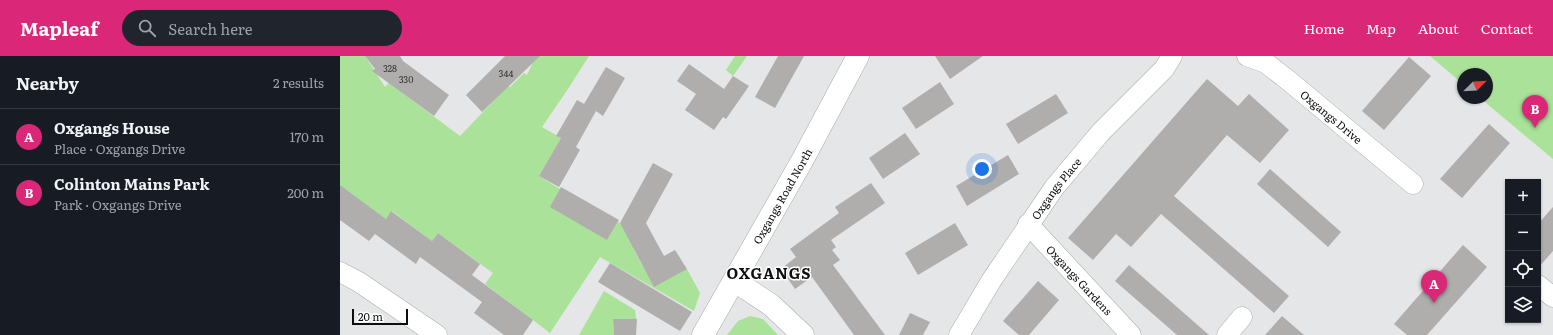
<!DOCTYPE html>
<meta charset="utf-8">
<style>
:root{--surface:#171b24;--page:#20242c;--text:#f1f3f6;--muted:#9ea1a6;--line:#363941;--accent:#db2777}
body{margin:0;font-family:Literata,serif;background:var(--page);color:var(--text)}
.controls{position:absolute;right:12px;bottom:12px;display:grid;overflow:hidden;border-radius:0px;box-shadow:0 1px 3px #0004}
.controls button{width:36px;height:36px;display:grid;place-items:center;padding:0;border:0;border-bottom:1px solid var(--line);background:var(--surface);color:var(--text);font:20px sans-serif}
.compass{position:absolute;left:1117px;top:12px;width:36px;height:36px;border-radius:50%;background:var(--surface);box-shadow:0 1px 3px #0004;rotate:66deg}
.scale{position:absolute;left:12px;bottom:10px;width:56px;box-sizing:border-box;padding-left:4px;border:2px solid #0e0e0e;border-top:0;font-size:11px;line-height:14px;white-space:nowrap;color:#0e0e0e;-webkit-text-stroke:3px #fff;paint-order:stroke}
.you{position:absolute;left:642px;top:113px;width:14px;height:14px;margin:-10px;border:3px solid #fff;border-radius:50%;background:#1a73e8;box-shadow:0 0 0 6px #1a73e833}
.badge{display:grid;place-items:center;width:26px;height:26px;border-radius:50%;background:var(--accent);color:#fff;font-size:13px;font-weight:700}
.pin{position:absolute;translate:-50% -33px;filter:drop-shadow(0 1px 2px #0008)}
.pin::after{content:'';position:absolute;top:21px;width:14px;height:12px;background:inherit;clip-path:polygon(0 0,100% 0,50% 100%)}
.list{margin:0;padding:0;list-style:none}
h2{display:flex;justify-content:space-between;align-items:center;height:52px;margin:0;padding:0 16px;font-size:17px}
h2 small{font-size:13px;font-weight:400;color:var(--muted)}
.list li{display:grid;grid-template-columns:26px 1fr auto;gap:12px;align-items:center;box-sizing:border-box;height:56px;padding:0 16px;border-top:1px solid var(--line)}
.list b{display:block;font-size:15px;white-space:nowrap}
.list p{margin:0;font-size:13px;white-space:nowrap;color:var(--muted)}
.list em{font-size:13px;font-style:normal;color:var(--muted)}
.icon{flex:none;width:22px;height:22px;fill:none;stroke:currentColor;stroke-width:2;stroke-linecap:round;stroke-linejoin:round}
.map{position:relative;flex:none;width:1213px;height:279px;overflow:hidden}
header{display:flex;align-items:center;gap:24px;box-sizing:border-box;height:56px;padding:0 20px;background:var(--accent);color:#fff}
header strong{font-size:19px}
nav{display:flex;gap:22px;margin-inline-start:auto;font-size:14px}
.search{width:280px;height:36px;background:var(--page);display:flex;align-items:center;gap:10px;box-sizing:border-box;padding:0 14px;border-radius:22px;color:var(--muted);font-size:15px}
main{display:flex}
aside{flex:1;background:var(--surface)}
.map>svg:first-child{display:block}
.green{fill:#a9e298}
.building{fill:#afaead}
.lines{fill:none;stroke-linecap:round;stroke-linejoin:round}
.street-casing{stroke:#aaabac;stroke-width:21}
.secondary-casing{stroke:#aaabac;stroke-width:23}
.street{stroke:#fff;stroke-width:20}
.secondary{stroke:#fff;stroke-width:22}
.labels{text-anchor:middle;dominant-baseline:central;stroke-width:3;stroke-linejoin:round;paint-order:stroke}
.number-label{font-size:9px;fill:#363636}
.street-label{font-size:11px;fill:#0e0e0e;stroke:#fff}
.district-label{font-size:15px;font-weight:bold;letter-spacing:1px;fill:#0e0e0e;stroke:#fff}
</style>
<header>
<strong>Mapleaf</strong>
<div class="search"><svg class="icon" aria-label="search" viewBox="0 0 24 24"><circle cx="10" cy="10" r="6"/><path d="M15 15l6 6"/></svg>Search here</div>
<nav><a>Home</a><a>Map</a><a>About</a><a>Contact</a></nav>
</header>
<main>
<aside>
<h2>Nearby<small>2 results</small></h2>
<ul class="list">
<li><span class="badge">A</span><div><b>Oxgangs House</b><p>Place · Oxgangs Drive</p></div><em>170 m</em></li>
<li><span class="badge">B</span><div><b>Colinton Mains Park</b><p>Park · Oxgangs Drive</p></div><em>200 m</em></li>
</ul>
</aside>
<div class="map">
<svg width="1213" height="279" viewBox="0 0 1213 279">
<rect width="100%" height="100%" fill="#e5e6e7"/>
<g class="green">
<polygon points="0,0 25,0 45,31 49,27 120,80 168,30 170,31 184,17 187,19 195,2 194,0 249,0 228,33 202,71 221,82 199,120 220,133 267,184 278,166 299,178 302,186 293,192 303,211 347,213 360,237 354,255 260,201 210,277 145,228 153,217 98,177 92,185 52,155 46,163 5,133 0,138"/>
<polygon points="395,0 407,0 393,20 386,14"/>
<polygon points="1090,0 1213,0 1213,103 1140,42 1147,42 1147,18 1123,18 1123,28"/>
<polygon points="264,235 295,254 296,263 273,263 274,279 239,279"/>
<polygon points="410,260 423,263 438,279 387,279 398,265"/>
</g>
<g class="building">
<polygon points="25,0 60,0 63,5 109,39 94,60 32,15 35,13"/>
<polygon points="165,0 200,0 142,56 126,39"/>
<polygon points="438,0 464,0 435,52 415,41"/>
<polygon points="595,0 643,0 610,23"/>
<polygon points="1069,1 1091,20 1044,74 1022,55"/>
<polygon points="349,8 384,33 393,20 409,30 386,63 383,61 374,74 345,54 356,38 337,25"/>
<polygon points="266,11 285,22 263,60 256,55 236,91 240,94 219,131 199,120 221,82 216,80 237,44 244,48"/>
<polygon points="867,23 898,50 909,38 949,74 920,107 887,79 834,140 949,240 934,257 821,158 791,191 776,178 753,204 728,182"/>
<polygon points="600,26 614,48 576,73 562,52"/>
<polygon points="716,38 728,57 678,88 666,68"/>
<polygon points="1149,68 1170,87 1122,142 1100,123"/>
<polygon points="565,77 580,98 543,123 529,102"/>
<polygon points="668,99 679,118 627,150 616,130"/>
<polygon points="313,107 333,118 306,167 324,200 335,194 347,213 314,231 280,167"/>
<polygon points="930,113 1001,176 988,191 917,128"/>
<polygon points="531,127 545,147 491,184 496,191 492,194 500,204 493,209 545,279 514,279 472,221 455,233 441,213 456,201 450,193 499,157 495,151"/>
<polygon points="0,129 46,163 51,155 92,185 98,177 140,208 132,219 193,264 183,279 164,279 134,257 142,246 80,201 76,208 35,178 29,185 0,164"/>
<polygon points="221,131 279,164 267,184 210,151"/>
<polygon points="1213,151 1213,195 1198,212 1198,168"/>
<polygon points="615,167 628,189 578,219 565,197"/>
<polygon points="1123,189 1147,211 1087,279 1067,279 1054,268"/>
<polygon points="270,207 352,256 340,275 258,226"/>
<polygon points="789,209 869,279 837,279 775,225"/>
<polygon points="698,225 719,244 689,279 679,279 663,265"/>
<polygon points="570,257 590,266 583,279 559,279"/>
<polygon points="942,260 964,279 925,279"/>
<polygon points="273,263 297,263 296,279 274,279"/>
</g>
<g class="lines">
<g class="street-casing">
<g id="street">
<path id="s1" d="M907 0 926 7 949 25 1073 128"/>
<path id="s2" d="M688 168 791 279"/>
<polyline points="0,216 19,226 97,279"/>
<polyline points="1198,229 1213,241"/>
<path id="s3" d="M619 279 651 225 714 132 761 76 824 13 832 0"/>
<polyline points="887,279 902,261"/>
</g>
</g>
<g class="secondary-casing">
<g id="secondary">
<polyline points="395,225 431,249 463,279"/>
<path id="s4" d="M363 279 463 103 518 0"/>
</g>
</g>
<use href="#street" class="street"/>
<use href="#secondary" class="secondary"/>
</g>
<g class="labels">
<g class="number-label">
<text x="50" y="12">328</text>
<text x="166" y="17">344</text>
<text x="66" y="23">330</text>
</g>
<g class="street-label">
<text stroke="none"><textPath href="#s1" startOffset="105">Oxgangs Drive</textPath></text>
<text stroke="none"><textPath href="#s3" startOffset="176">Oxgangs Place</textPath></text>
<text stroke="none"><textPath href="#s4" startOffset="160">Oxgangs Road North</textPath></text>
<text stroke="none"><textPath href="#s2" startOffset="76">Oxgangs Gardens</textPath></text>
</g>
<g class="district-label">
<text x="429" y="216">OXGANGS</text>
</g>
</g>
</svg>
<div class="controls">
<button>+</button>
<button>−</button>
<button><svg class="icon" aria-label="locate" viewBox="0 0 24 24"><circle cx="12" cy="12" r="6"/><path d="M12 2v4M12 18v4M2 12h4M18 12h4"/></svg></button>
<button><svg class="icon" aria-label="layers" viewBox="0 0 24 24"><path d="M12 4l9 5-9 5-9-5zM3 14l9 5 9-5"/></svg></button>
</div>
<svg class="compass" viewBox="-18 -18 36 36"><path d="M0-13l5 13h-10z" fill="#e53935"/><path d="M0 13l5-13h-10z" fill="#9ea1a6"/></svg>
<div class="scale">20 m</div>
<div class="you"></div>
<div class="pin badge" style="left:1094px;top:247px">A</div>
<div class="pin badge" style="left:1195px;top:72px">B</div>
</div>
</main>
